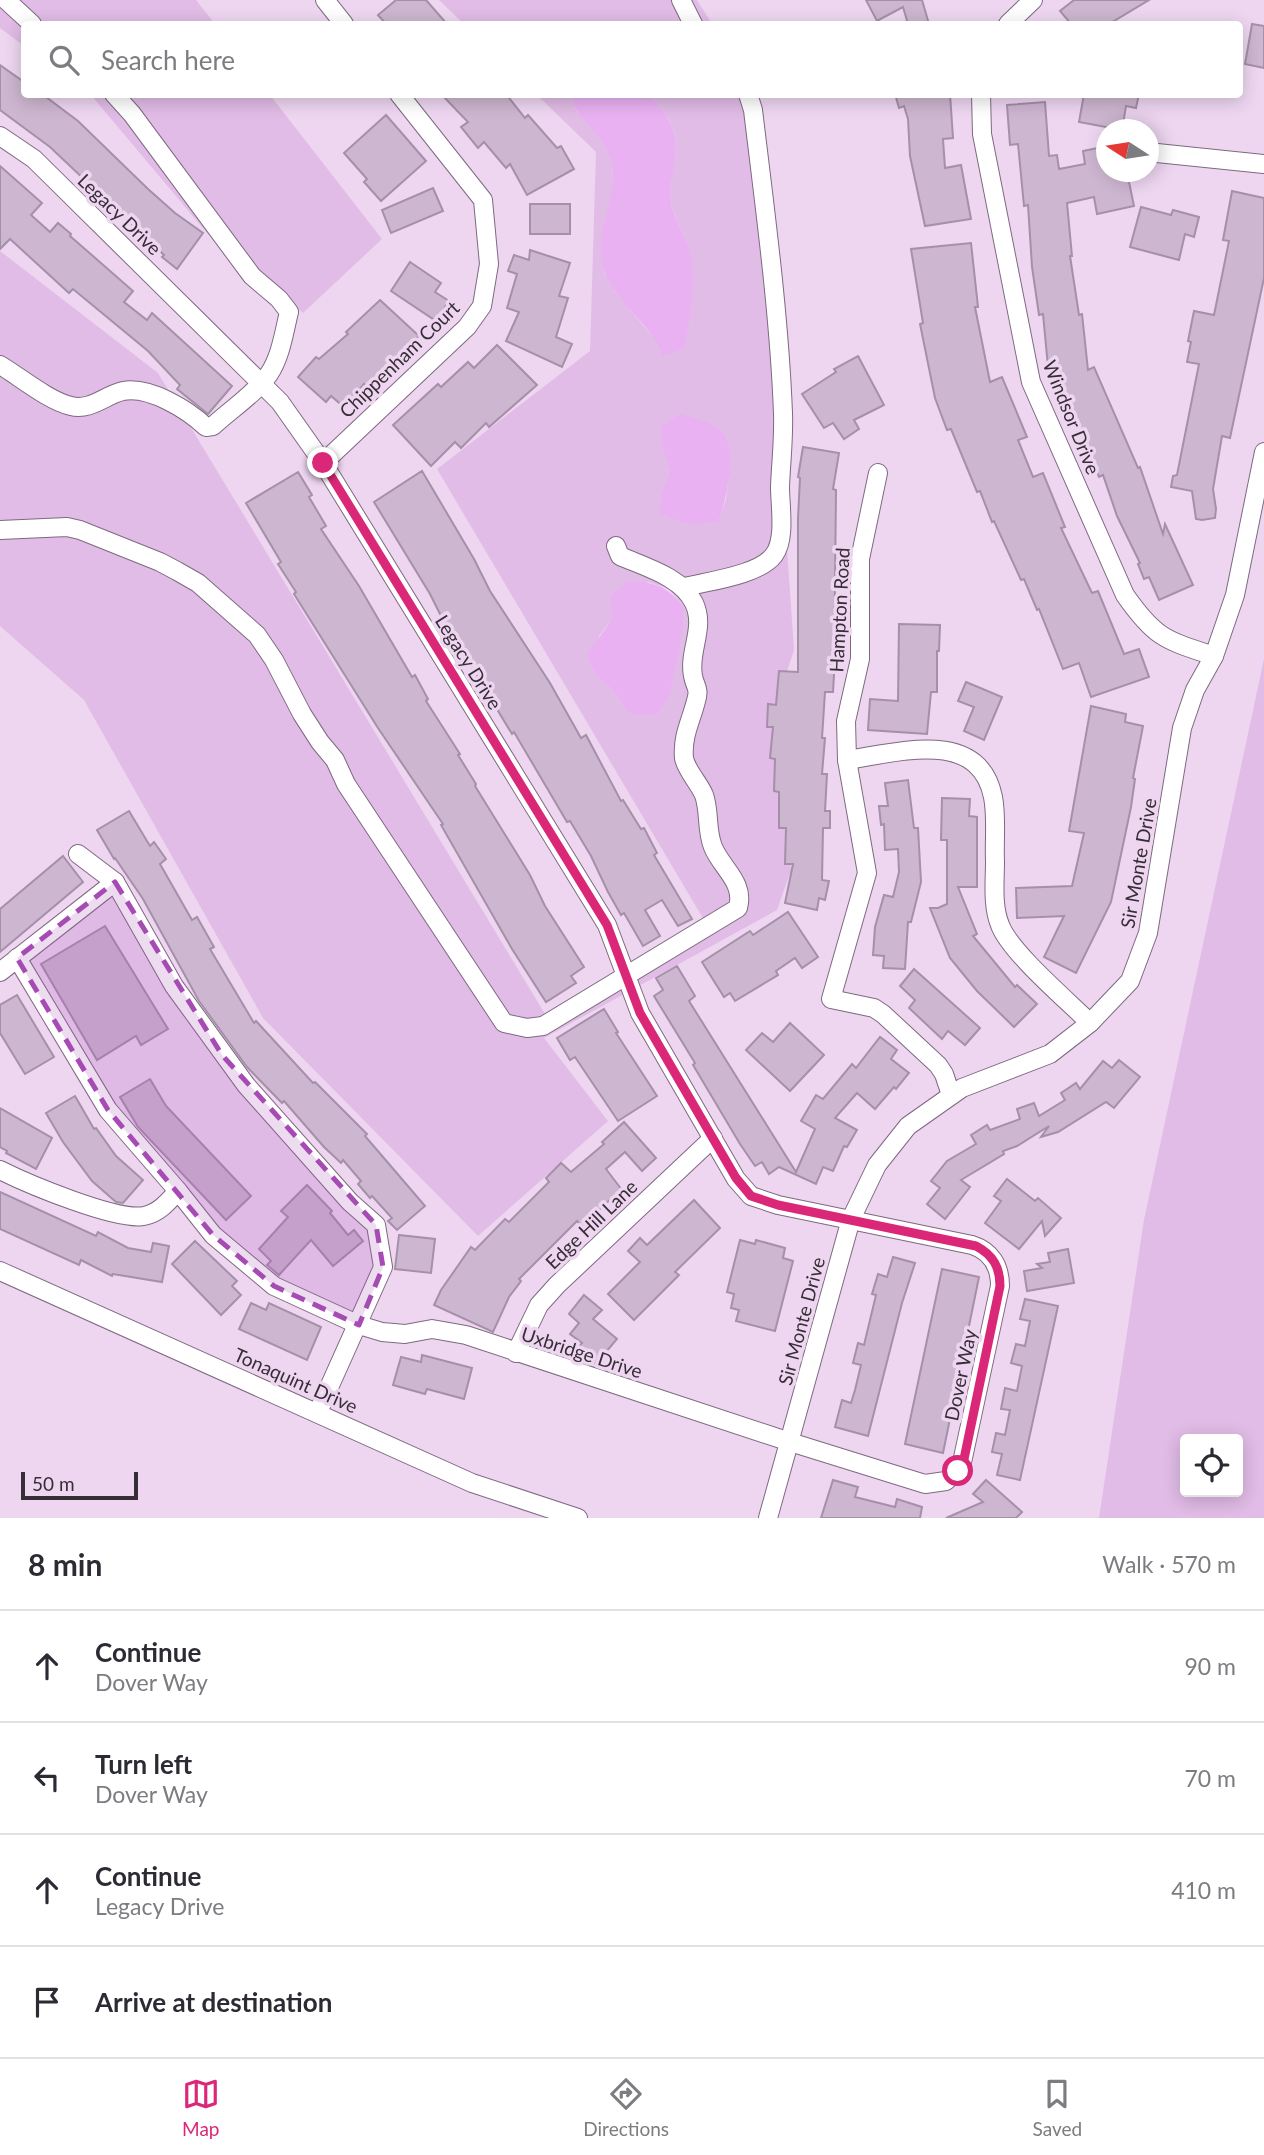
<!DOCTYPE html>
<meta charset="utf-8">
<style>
:root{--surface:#fff;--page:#f2f2f3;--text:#2b2b33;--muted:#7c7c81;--line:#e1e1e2;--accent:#db2777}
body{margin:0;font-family:Lato,sans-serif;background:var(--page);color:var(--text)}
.controls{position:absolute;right:21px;bottom:21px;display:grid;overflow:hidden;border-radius:7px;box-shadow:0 4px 18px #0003}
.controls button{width:63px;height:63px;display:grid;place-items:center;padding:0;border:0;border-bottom:2px solid var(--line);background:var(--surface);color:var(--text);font:35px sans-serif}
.compass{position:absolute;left:1096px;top:119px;width:63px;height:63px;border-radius:50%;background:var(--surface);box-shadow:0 4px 18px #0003;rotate:282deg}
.scale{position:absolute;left:21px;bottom:18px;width:117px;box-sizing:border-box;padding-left:7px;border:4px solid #362d37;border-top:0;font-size:19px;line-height:24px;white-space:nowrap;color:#362d37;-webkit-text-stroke:5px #eed6f1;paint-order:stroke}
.stop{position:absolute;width:21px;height:21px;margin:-16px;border:5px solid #db2777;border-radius:50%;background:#fff}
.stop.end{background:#db2777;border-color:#fff;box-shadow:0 2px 7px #0008}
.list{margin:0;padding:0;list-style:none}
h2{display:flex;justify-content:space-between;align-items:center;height:91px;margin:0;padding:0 28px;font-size:30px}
h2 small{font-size:23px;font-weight:400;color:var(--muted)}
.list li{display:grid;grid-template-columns:46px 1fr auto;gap:21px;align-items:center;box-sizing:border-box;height:112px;padding:0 28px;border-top:2px solid var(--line)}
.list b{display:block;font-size:26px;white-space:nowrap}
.list p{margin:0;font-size:23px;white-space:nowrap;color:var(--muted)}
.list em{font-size:23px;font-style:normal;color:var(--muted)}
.icon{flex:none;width:38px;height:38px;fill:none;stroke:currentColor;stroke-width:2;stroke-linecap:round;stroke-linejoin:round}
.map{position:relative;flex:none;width:1264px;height:1518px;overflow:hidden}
.search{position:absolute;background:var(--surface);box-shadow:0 4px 18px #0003;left:21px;right:21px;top:21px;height:77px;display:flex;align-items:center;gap:18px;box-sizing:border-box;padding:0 24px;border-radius:7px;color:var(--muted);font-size:26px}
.sheet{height:539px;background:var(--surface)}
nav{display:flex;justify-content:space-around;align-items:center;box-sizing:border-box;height:98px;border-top:2px solid var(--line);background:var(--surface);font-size:19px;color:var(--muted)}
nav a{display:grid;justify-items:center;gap:4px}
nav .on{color:var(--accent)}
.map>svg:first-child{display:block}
.green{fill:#e1bce6;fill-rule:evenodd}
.water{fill:#e9b1f2}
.building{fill:#cdb6d0;stroke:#a58fa9;stroke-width:2}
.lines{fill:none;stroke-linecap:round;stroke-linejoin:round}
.minor-casing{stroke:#7e6981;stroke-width:20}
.minor{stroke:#fff;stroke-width:18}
.route{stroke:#db2777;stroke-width:9}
.marked{fill:#a64ab4;fill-opacity:0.2;stroke:#a64ab4;stroke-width:5;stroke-dasharray:14 9;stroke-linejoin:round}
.labels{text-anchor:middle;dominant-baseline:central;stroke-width:7;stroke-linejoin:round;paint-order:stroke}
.street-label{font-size:19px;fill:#362d37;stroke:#eed6f1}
</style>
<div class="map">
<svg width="1264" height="1518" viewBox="0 0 1264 1518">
<rect width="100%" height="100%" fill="#eed6f1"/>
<g class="green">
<polygon points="0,0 196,0 215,24 24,24 24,46 0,28"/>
<polygon points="439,0 697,0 712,24 464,24"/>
<polygon points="91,95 270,95 382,239 303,313 207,233"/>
<path d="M537 95H570L577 112 593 126 607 145 612 165 613 187 601 250 604 272 615 292 659 344 688 325C691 303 695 278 690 255 686 234 671 216 670 194 670 185 673 176 674 167 680 132 672 121 649 95H754L756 99 794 650 775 708 791 870 777 910 544 1038 608 1121 478 1236 263 1018 84 700 0 626V251L158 373 545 1014 704 920 437 469 590 351 596 152ZM670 470 729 476 726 499 719 521 662 491ZM648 582 669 589 683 606 670 695 626 709 613 690 596 674 599 636 612 619Z"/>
<path d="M1264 659V1518H1099L1144 1220ZM1185 1439H1238V1492H1185Z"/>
</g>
<g class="water">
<path d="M570 95H649C672 121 680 132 674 168 673 176 670 186 670 194 671 217 686 234 691 256 696 286 690 319 684 348L663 356C652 324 617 305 605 273 591 238 617 202 612 167 609 143 594 131 579 114 575 109 573 101 570 95Z"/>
<path d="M681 414C694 418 710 421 721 431 739 448 726 499 719 521 693 525 683 525 660 513L662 491 670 470 663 449 661 426Z"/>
<path d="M627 582C655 582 665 585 683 606V628L670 695 657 714 633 715 626 709 613 690 596 675 587 655 612 619 611 596Z"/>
</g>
<g class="building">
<polygon points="396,0 426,0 447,24 386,24 378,15"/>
<polygon points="866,0 922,0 929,24 908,24 903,7 877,21"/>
<polygon points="1074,0 1149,0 1109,24 1071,24 1060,11"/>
<polygon points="1252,24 1264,26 1264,68 1245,64"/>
<polygon points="0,65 24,82 24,94 42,94 78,121 148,189 175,213 203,233 177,269 162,257 164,255 50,147 0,110"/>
<polygon points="441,94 506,94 525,118 528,115 557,148 561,146 574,169 527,195 510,164 506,168 484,142 478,148 461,127 468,122"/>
<polygon points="895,94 950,94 953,138 943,139 945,168 961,165 971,219 925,226 910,156 908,119 904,106 899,108"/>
<polygon points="1084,94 1139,94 1136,108 1126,106 1122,130 1079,122"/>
<polygon points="1045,102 1049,156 1057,155 1059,169 1085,164 1083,151 1107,146 1107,172 1118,172 1119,178 1128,177 1134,206 1097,214 1094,197 1067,203 1072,256 1070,256 1079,315 1082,314 1088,370 1094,367 1138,468 1140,467 1163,534 1165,524 1193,585 1159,600 1149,577 1144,579 1138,564 1140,563 1117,516 1103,475 1099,477 1052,367 1048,367 1043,314 1039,315 1032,267 1028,205 1024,206 1018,144 1010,145 1007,105"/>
<polygon points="386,115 426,161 381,201 364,182 367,179 344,153"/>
<polygon points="0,166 42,203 31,215 50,232 58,223 71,234 70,236 133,291 124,302 147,320 152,313 232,386 208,414 177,389 180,385 148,351 73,289 69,293 10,239 0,249"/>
<polygon points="433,188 443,211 391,233 382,210"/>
<polygon points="1232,191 1264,198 1264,278 1230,438 1222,436 1213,489 1216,509 1215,518 1202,520 1196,519 1192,491 1171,487 1173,476 1177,475 1199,364 1187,362 1191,342 1188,341 1194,311 1214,315 1229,241 1223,240"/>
<rect x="530" y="204" width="40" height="30"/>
<polygon points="1141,207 1171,215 1173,210 1199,217 1194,237 1185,234 1179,260 1130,247"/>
<polygon points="971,243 978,307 975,307 990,382 1002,377 1027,437 1018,440 1033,477 1043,473 1065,527 1061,528 1092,593 1098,591 1124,654 1139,649 1149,677 1091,697 1079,663 1063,669 1039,609 1037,610 1024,579 1021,580 994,521 992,522 980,491 977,492 951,429 947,430 935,398 920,324 923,323 911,249"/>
<polygon points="530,250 570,263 559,296 568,298 556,337 572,344 562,367 506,341 519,312 507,308 517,274 508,271 514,255 529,260"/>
<polygon points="410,262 441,283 435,292 449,301 436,321 391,291"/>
<polygon points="380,300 419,336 383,372 365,386 364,384 344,407 331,396 326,402 298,377 316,357 319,359 348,334 346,332"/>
<polygon points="497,345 537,385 489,427 486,423 461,448 455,442 431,466 393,425 438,384 441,387 468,362 474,368"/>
<polygon points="858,356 884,405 854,420 859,429 844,439 833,423 824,428 802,394 836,372 834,369"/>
<polygon points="803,447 839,453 833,489 836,490 834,675 833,692 825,692 822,738 825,738 822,774 827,774 825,811 830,811 830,828 823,828 822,880 829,881 825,900 819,898 817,910 785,903 793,864 785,864 786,828 779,828 779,792 774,791 775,759 770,758 773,727 767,727 768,704 776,705 779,671 798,672 798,518 800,478 798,477"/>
<polygon points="422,471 474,559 490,591 550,683 581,738 586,735 621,801 623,800 641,829 644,828 657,853 654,855 692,919 678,926 662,900 645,910 660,936 643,946 624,913 621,915 608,892 591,856 570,821 567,822 514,732 512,734 443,620 430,594 374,502"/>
<polygon points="298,472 312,495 309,497 326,526 321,529 359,586 412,677 415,675 428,699 426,701 460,754 458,755 476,784 475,786 530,875 545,906 584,967 571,976 576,983 546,1002 512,949 441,825 443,824 378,728 294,594 296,592 278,564 281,562 246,503"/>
<polygon points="899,624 940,625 939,651 937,651 937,692 931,692 927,734 868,730 870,699 898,701"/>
<polygon points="966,682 1002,697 984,740 964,731 974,707 958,701"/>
<polygon points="1091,706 1126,714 1125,722 1143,726 1133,778 1135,779 1131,807 1111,902 1076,973 1044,957 1064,916 1017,918 1016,888 1072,886 1084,833 1069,831"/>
<polygon points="908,780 914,828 918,828 921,882 911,922 908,922 905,969 883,968 884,956 873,955 875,927 884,895 893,897 899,872 898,849 885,850 884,824 881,825 879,806 888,806 885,783"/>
<polygon points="942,798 970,799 969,816 977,817 977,887 958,887 977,934 973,936 1015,987 1017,985 1037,1004 1014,1027 977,991 950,958 930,908 938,908 947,904 947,840 941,840"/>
<polygon points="129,811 150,846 154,842 166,859 160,864 192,920 197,917 214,947 210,949 254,1023 256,1021 313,1083 315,1082 367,1134 365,1136 425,1206 397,1230 388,1221 392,1218 372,1196 370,1198 358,1184 361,1181 343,1160 341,1163 324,1147 284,1101 282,1103 247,1067 199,1001 143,899 115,858 114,859 97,830"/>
<polygon points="63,856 83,882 0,952 0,909"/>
<polygon points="788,912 818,957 802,968 795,958 776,971 778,975 735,1001 730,993 724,997 702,962 750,931 753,935"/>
<polygon points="105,926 168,1029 141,1045 136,1036 97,1060 41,964"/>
<polygon points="677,966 695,996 689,1001 796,1172 815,1129 801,1121 816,1095 823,1099 852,1064 856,1068 880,1037 897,1050 891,1059 909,1073 896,1089 894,1087 875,1109 857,1093 835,1118 857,1130 847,1147 844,1146 833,1171 823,1167 816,1184 779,1167 769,1174 762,1162 755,1166 740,1144 693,1065 695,1063 654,996 663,990 656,978"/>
<polygon points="914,969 980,1028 965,1045 948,1031 942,1039 909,1008 915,1000 900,986"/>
<polygon points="17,995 54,1057 25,1074 0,1033 0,1005"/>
<polygon points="604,1009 618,1032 616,1033 657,1096 618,1121 575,1057 570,1060 557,1038"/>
<polygon points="790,1023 824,1055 790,1091 746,1050 762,1033 773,1042"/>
<polygon points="1119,1060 1140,1077 1114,1108 1106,1102 1058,1132 1041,1137 1049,1126 1017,1146 1003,1151 1004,1154 961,1180 970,1187 945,1219 927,1204 940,1188 931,1181 947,1161 976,1144 971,1135 987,1125 990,1130 1020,1119 1017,1109 1034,1103 1039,1116 1065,1100 1061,1093 1076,1083 1080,1089 1103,1061 1112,1068"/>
<polygon points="150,1079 166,1106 251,1196 226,1220 138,1127 120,1097"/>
<polygon points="75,1096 94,1129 96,1128 116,1156 143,1180 123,1203 116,1202 92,1181 63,1142 46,1113"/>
<polygon points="0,1108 52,1138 36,1169 6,1153 7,1151 0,1147"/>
<polygon points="624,1122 656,1158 642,1171 625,1152 606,1169 622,1190 604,1205 583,1228 577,1221 519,1279 521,1281 509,1297 493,1332 434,1305 441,1290 471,1247 475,1250 505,1219 509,1222 549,1182 546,1178 561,1163 571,1172 604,1144 602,1142"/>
<polygon points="1007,1179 1035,1201 1038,1198 1061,1218 1045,1236 1042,1221 1019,1249 985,1223 1001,1201 994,1196"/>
<polygon points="307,1185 332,1211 330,1213 348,1235 354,1230 363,1241 333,1266 311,1240 279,1275 267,1265 271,1261 259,1249 288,1217 281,1211"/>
<polygon points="0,1192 96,1236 98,1232 128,1248 151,1252 153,1243 169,1246 162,1282 113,1274 112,1276 81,1260 79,1265 0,1229"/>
<polygon points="694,1200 720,1228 675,1272 679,1275 634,1320 608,1294 640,1262 628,1251 640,1238 647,1245"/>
<polygon points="399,1235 435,1239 431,1273 395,1269"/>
<polygon points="740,1240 755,1244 756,1240 785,1248 783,1258 793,1261 775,1331 736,1321 739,1310 731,1308 734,1294 727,1292"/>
<polygon points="195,1241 237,1281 232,1286 241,1295 221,1315 172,1264"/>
<polygon points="1068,1249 1074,1283 1027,1291 1024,1271 1042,1268 1037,1264 1050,1262 1048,1253"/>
<polygon points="893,1257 915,1263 902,1303 868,1436 835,1427 842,1400 851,1403 855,1390 861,1365 853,1363 858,1343 864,1345 876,1295 872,1294 878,1274 887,1277"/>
<polygon points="942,1269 979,1277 943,1453 905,1444"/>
<polygon points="584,1295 602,1310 593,1319 617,1339 596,1364 577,1349 582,1343 570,1334 579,1323 569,1314"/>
<polygon points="1025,1299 1058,1306 1020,1480 997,1475 1002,1454 992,1452 996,1433 1005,1435 1010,1410 1001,1409 1005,1388 1017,1391 1022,1366 1011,1363 1016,1344 1025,1346 1030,1321 1020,1319"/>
<polygon points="251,1303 266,1310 269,1303 321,1327 307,1360 239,1329"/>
<polygon points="422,1355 472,1368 464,1399 427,1389 425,1394 393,1385 401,1357 421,1362"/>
<polygon points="833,1480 858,1487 855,1497 895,1507 897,1499 922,1507 920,1518 821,1518"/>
<polygon points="986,1480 1022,1512 1016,1518 946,1518 983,1502 973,1494"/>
</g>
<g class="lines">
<g class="minor-casing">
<g id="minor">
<polyline points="6,0 32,24"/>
<polyline points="325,0 344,24"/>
<polyline points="681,0 693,24"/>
<polyline points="1008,24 1033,0"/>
<path d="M981 94 982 134 1031 382 1125 595C1155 638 1165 640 1214 656"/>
<path d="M0 136 34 159 280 402 323 463 607 925 640 1013 736 1179 751 1196 778 1205 972 1245C991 1251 1000 1266 1000 1286L961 1467 946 1481 925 1484 790 1442 466 1335 432 1329 405 1334 382 1332 359 1325 274 1286 213 1235 178 1191 108 1110 17 958"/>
<polyline points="1157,153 1264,164"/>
<path d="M0 365C20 377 49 401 71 406 91 411 105 395 123 391 150 386 188 410 206 427L213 426C230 410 255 394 269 374 281 356 284 332 289 312L279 299 252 276 132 114 114 94"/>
<polyline points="323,463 467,327 482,306 489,264 483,200 399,94"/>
<polyline points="878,473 860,559 860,659 846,721 847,760 867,873 831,999 874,1008 883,1014 938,1065 944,1074 951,1095"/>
<path d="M0 530 67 527 80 530 160 562 177 571 198 583 257 635 274 660 302 714 320 742 335 760 346 784 504 1023 527 1028 543 1026 738 908C745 882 722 869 713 847 706 830 710 812 704 795 699 783 686 770 684 758 682 736 691 721 696 701 700 688 695 687 693 676 688 651 706 628 694 603 682 577 645 567 620 556L616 546"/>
<path d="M685 587C709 581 759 575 774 555 786 539 780 506 780 487 781 462 784 437 783 413 779 312 765 210 753 110L748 94"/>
<path d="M847 760C896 753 979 727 993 797 997 817 994 841 995 861 995 882 992 905 1000 925 1010 952 1067 1000 1090 1023"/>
<polyline points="78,854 115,882 174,986 246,1085 350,1202 376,1225 383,1267 318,1412"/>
<polyline points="0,972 115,882"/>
<path d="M0 1170C28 1184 116 1221 144 1216 159 1213 168 1202 178 1191"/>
<polyline points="0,1271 472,1483 578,1518"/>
<polyline points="516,1353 539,1305 557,1285 713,1138"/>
<polyline points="768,1518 851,1219 877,1165 908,1126 962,1088 1050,1054 1090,1023 1130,981 1148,933 1182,728 1195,690 1214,656 1235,595 1264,452"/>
</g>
</g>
<use href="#minor" class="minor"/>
</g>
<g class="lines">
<path class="route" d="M323 463 607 925 640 1013 736 1178 751 1196 778 1205 976 1246C993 1255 1000 1267 1000 1286L964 1459 958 1471"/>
</g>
<path class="marked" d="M115 882 222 1055 376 1225 383 1267 359 1325 274 1286 213 1235 108 1110 17 958Z"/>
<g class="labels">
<g class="street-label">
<text transform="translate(120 214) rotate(44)">Legacy Drive</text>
<text transform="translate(399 359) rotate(-44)">Chippenham Court</text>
<text transform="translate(1072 417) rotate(68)">Windsor Drive</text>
<text transform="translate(839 610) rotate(-87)">Hampton Road</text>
<text transform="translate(469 662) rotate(58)">Legacy Drive</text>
<text transform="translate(1138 863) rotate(-80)">Sir Monte Drive</text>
<text transform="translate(591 1224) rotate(-44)">Edge Hill Lane</text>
<text transform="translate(801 1321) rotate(-75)">Sir Monte Drive</text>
<text transform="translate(582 1352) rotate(18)">Uxbridge Drive</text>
<text transform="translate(960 1375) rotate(-78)">Dover Way</text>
<text transform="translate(296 1380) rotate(24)">Tonaquint Drive</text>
</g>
</g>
</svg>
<div class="controls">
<button><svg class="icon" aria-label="locate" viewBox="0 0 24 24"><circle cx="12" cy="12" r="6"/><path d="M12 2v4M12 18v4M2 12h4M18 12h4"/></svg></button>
</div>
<svg class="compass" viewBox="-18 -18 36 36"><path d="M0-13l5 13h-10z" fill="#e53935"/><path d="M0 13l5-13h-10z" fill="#7c7c81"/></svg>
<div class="scale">50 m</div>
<div class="stop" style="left:958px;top:1471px"></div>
<div class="stop end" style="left:323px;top:463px"></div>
<div class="search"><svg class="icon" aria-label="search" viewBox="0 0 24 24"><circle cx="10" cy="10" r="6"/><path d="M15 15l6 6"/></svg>Search here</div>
</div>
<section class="sheet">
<h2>8 min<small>Walk · 570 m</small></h2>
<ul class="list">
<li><svg class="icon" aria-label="ahead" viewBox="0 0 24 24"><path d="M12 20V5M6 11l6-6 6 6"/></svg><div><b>Continue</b><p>Dover Way</p></div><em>90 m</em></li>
<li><svg class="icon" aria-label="left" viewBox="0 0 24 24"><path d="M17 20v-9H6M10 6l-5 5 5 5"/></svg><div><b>Turn left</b><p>Dover Way</p></div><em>70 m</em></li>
<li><svg class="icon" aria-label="ahead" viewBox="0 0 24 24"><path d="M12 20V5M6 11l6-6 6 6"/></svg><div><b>Continue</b><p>Legacy Drive</p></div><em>410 m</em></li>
<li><svg class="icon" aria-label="arrive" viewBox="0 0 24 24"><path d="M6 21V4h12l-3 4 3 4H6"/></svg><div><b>Arrive at destination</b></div></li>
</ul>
</section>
<nav>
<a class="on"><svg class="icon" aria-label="map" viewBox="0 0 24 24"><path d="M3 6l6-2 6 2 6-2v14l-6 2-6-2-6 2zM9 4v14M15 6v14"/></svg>Map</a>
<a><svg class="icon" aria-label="directions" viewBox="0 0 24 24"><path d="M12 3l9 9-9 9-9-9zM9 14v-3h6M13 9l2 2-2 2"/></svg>Directions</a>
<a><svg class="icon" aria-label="saved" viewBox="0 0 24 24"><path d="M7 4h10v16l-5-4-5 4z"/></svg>Saved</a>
</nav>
